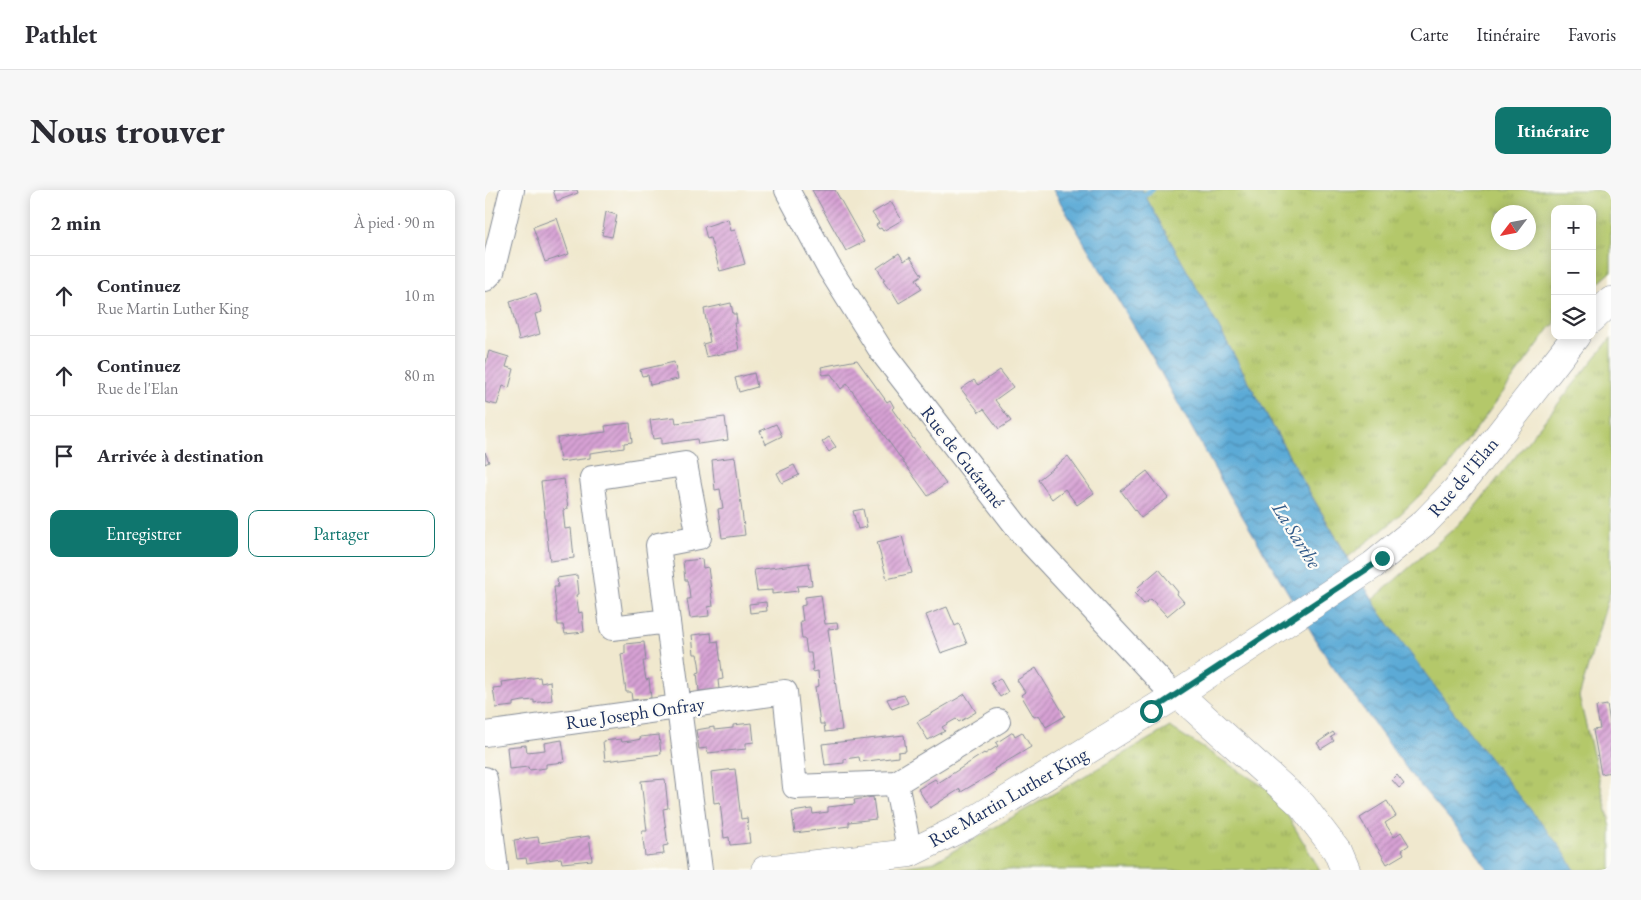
<!DOCTYPE html>
<html lang="fr">
<meta charset="utf-8">
<style>
:root{--surface:#fff;--page:#f7f7f7;--text:#2b2b33;--muted:#7c7c81;--line:#e1e1e2;--accent:#0f766e}
body{margin:0;font-family:"EB Garamond",serif;background:var(--page);color:var(--text)}
.controls{position:absolute;right:15px;top:15px;display:grid;overflow:hidden;border-radius:10px;box-shadow:0 2px 12px #0003}
.controls button{width:45px;height:45px;display:grid;place-items:center;padding:0;border:0;border-bottom:1px solid var(--line);background:var(--surface);color:var(--text);font:25px sans-serif}
.compass{position:absolute;left:1006px;top:15px;width:45px;height:45px;border-radius:50%;background:var(--surface);box-shadow:0 2px 12px #0003;rotate:238deg}
.stop{position:absolute;width:15px;height:15px;margin:-11px;border:4px solid #0f766e;border-radius:50%;background:#fff}
.stop.end{background:#0f766e;border-color:#fff;box-shadow:0 1px 5px #0008}
.list{margin:0;padding:0;list-style:none}
h2{display:flex;justify-content:space-between;align-items:center;height:65px;margin:0;padding:0 20px;font-size:21px}
h2 small{font-size:16px;font-weight:400;color:var(--muted)}
.list li{display:grid;grid-template-columns:32px 1fr auto;gap:15px;align-items:center;box-sizing:border-box;height:80px;padding:0 20px;border-top:1px solid var(--line)}
.list b{display:block;font-size:19px;white-space:nowrap}
.list p{margin:0;font-size:16px;white-space:nowrap;color:var(--muted)}
.list em{font-size:16px;font-style:normal;color:var(--muted)}
.actions{display:flex;gap:10px;padding:15px 20px}
.actions a{flex:1;padding:11px 0;border:1px solid var(--accent);border-radius:10px;text-align:center;font-size:18px;color:var(--accent)}
.actions .main{background:var(--accent);color:#fff}
.icon{flex:none;width:28px;height:28px;fill:none;stroke:currentColor;stroke-width:2;stroke-linecap:round;stroke-linejoin:round}
.map{position:relative;flex:none;width:1126px;height:680px;overflow:hidden;border-radius:10px}
header{display:flex;align-items:center;gap:30px;box-sizing:border-box;height:70px;padding:0 25px;background:var(--surface);border-bottom:1px solid var(--line)}
header strong{font-size:24px}
nav{display:flex;gap:28px;margin-inline-start:auto;font-size:18px}
.intro{display:flex;align-items:center;justify-content:space-between;box-sizing:border-box;height:120px;padding:0 30px}
h1{margin:0;font-size:35px}
.button{padding:12px 22px;border-radius:10px;background:var(--accent);color:#fff;font-size:18px;font-weight:700}
main{display:flex;gap:30px;padding:0 30px}
aside{flex:1;background:var(--surface);border-radius:10px;box-shadow:0 2px 12px #0003}
.map>svg:first-child{display:block}
.grass{fill:url(#grass-tufts);stroke:#687c64;fill-rule:evenodd}
.water{fill:url(#water-waves);stroke:#3c6c9a}
.lines{fill:none;stroke-linecap:round;stroke-linejoin:round}
.stream{stroke:#5caad6;stroke-width:5.5}
.building{fill:url(#building-hatch)}
.minor-casing{stroke:#868c96;stroke-width:26}
.tertiary-casing{stroke:#868c96;stroke-width:29}
.minor{stroke:#fff;stroke-width:24}
.tertiary{stroke:#fff;stroke-width:28}
.route{stroke:#0f766e;stroke-width:6}
.labels{text-anchor:middle;dominant-baseline:central;stroke-width:4.5;stroke-linejoin:round;paint-order:stroke}
.street-label{font-size:19px;fill:#1b2f5e;stroke:#fdfcf7}
.water-label{font-size:20px;font-style:italic;fill:#325a88;stroke:#fdfcf7}
</style>
<header>
<strong>Pathlet</strong>
<nav><a>Carte</a><a>Itinéraire</a><a>Favoris</a></nav>
</header>
<div class="intro"><h1>Nous trouver</h1><a class="button">Itinéraire</a></div>
<main>
<aside>
<h2>2 min<small>À pied · 90 m</small></h2>
<ul class="list">
<li><svg class="icon" aria-label="ahead" viewBox="0 0 24 24"><path d="M12 20V5M6 11l6-6 6 6"/></svg><div><b>Continuez</b><p>Rue Martin Luther King</p></div><em>10 m</em></li>
<li><svg class="icon" aria-label="ahead" viewBox="0 0 24 24"><path d="M12 20V5M6 11l6-6 6 6"/></svg><div><b>Continuez</b><p>Rue de l'Elan</p></div><em>80 m</em></li>
<li><svg class="icon" aria-label="arrive" viewBox="0 0 24 24"><path d="M6 21V4h12l-3 4 3 4H6"/></svg><div><b>Arrivée à destination</b></div></li>
</ul>
<div class="actions"><a class="main">Enregistrer</a><a>Partager</a></div>
</aside>
<div class="map">
<svg width="1126" height="680" viewBox="0 0 1126 680">
<defs>
<pattern id="grass-tufts" width="24" height="20" patternUnits="userSpaceOnUse" patternTransform="scale(1.25)"><rect width="24" height="20" fill="#b4c86b"/><path d="M3 7l-1-3M5 7V3M7 7l1-3M15 17l-1-3M17 17v-4M19 17l1-3" fill="none" stroke="#9aac5f"/></pattern>
<pattern id="water-waves" width="16" height="10" patternUnits="userSpaceOnUse" patternTransform="scale(1.25)"><rect width="16" height="10" fill="#5caad6"/><path d="M0 5q4-4 8 0t8 0" fill="none" stroke="#4b8bb1"/></pattern>
<pattern id="building-hatch" width="6" height="6" patternUnits="userSpaceOnUse" patternTransform="scale(1.25)"><rect width="6" height="6" fill="#d7a1d4"/><path d="M-1 1l2-2M0 6l6-6M5 7l2-2" fill="none" stroke="#ae84af"/></pattern>
</defs>
<rect width="100%" height="100%" fill="#fdfcf7"/>
<filter id="ink" filterUnits="userSpaceOnUse"><feTurbulence type="fractalNoise" baseFrequency=".02" numOctaves="2"/><feDisplacementMap in="SourceGraphic" scale="10" xChannelSelector="R" yChannelSelector="G"/><feConvolveMatrix kernelMatrix="1 2 1 2 8 2 1 2 1" color-interpolation-filters="sRGB"/></filter>
<filter id="wash" filterUnits="userSpaceOnUse"><feTurbulence type="fractalNoise" baseFrequency=".0096" numOctaves="4" result="noise"/><feDisplacementMap in="SourceGraphic" scale="20" xChannelSelector="R" yChannelSelector="G"/><feGaussianBlur stdDeviation="1.12" result="paint"/><feColorMatrix in="noise" values="0 0 0 0 0 0 0 0 0 0 0 0 0 0 0 0 0 1.4 0 .05"/><feComposite in="paint" operator="in"/></filter>
<g filter="url(#wash)">
<rect width="100%" height="100%" fill="#f0e8ce"/>
<g class="grass">
<path d="M643 0H1126V82L1107 99V19H1070V134L1065 138 962 279 905 334 863 367 815 286 738 145ZM1014 22H1044V52H1014Z"/>
<polygon points="1126,148 1126,399 1094,507 1126,637 1126,680 1077,680 878,418 981,328"/>
<polygon points="685,537 789,603 835,680 397,680 449,672"/>
</g>
<polygon class="water" points="568,0 657,0 738,145 815,286 894,421 985,544 1076,658 1090,680 1003,680 986,654 927,586 845,473 737,292 666,165"/>
<g class="lines">
<polyline class="stream" points="654,8 667,0"/>
</g>
<g id="blocks">
<g class="building">
<polygon points="68,0 92,0 93,3 72,11"/>
<polygon points="327,0 350,0 379,52 361,61"/>
<polygon points="406,12 417,30 398,41 396,38 394,39 391,35 394,33 387,23"/>
<polygon points="121,22 132,25 127,47 117,45"/>
<polygon points="72,28 84,64 60,72 48,37"/>
<polygon points="243,29 246,41 250,40 260,74 235,81 225,48 222,49 219,37"/>
<polygon points="414,63 419,71 425,67 437,85 431,89 437,99 414,113 405,98 404,99 398,91 400,90 392,78"/>
<polygon points="51,103 57,122 50,124 55,144 34,150 25,111"/>
<polygon points="246,113 248,124 251,124 252,133 249,133 254,160 221,167 218,154 225,152 219,119"/>
<polygon points="4,161 24,167 21,177 29,179 24,198 18,196 12,215 0,212 0,176"/>
<polygon points="372,170 402,212 405,210 409,217 407,219 461,294 443,306 362,194 356,199 346,184 338,185 336,177"/>
<polygon points="189,172 193,189 165,195 163,185 157,186 155,180"/>
<polygon points="515,180 528,197 510,210 526,231 514,239 499,219 494,222 476,199 489,190 493,195"/>
<polygon points="269,183 272,197 254,202 250,188"/>
<polygon points="190,227 191,233 240,227 243,250 213,254 212,249 176,254 176,248 168,249 165,230"/>
<polygon points="145,233 147,252 139,253 139,258 105,263 105,268 75,272 72,248 121,242 120,236"/>
<polygon points="291,234 297,246 281,254 275,241"/>
<polygon points="344,247 351,257 344,262 337,252"/>
<polygon points="0,262 4,272 0,274"/>
<polygon points="583,266 609,303 592,315 580,299 567,309 553,290"/>
<polygon points="250,267 260,345 237,348 233,319 238,318 235,299 230,300 227,270"/>
<polygon points="309,275 314,285 297,293 292,283"/>
<polygon points="662,281 683,308 656,328 636,301"/>
<polygon points="79,289 83,319 78,320 80,339 86,338 89,368 65,371 56,292"/>
<polygon points="378,319 382,337 373,339 368,321"/>
<polygon points="417,346 427,383 402,389 392,352"/>
<polygon points="217,369 218,378 223,377 228,416 223,417 224,426 205,428 202,409 205,409 204,399 202,390 200,390 198,371"/>
<polygon points="324,373 327,395 312,396 313,401 287,404 287,400 272,401 269,380"/>
<polygon points="674,379 693,402 692,404 699,412 682,426 666,409 659,414 650,404 655,399 653,397"/>
<polygon points="92,385 94,404 91,405 94,423 97,422 99,442 80,444 78,435 73,435 69,397 73,397 72,388"/>
<polygon points="336,405 340,434 352,433 353,438 343,439 357,540 340,542 339,534 335,534 330,497 334,496 333,481 328,482 326,463 322,463 320,449 317,449 315,431 318,431 316,416 320,415 320,407"/>
<polygon points="281,412 282,421 265,423 264,414"/>
<polygon points="462,417 470,436 474,434 482,454 456,463 441,425"/>
<polygon points="226,443 227,452 233,451 238,489 233,490 234,499 214,501 212,483 215,482 214,473 212,464 209,464 207,445"/>
<polygon points="159,452 161,471 158,471 161,490 164,489 166,508 147,510 146,502 141,502 136,464 140,463 140,454"/>
<polygon points="551,478 580,526 561,537 554,525 549,527 536,505 540,502 532,490"/>
<polygon points="55,487 56,493 65,491 67,510 49,513 49,510 38,511 28,513 28,516 11,518 8,498 17,497 16,492"/>
<polygon points="515,488 523,502 515,507 506,493"/>
<polygon points="480,504 491,522 474,532 471,529 457,537 460,541 443,550 432,532"/>
<polygon points="419,505 423,513 407,519 402,509"/>
<polygon points="1122,515 1126,539 1126,582 1116,584 1108,540 1115,539 1111,517"/>
<polygon points="267,533 269,552 261,553 261,559 223,563 222,558 214,559 211,540 229,537 229,540 248,538 248,535"/>
<polygon points="528,542 530,546 537,542 546,557 509,579 510,582 476,602 475,599 445,618 433,599 450,589 453,593 499,563 500,564 513,556 511,553"/>
<polygon points="848,542 850,545 846,547 849,551 836,559 832,553"/>
<polygon points="174,545 176,564 120,571 118,551 136,549 137,552 146,551 156,549 155,547"/>
<polygon points="419,545 421,561 413,562 413,567 375,572 374,567 359,569 359,573 340,575 337,554"/>
<polygon points="77,550 80,572 61,574 61,578 53,579 44,580 43,577 24,579 22,557 41,555 42,562 60,560 59,553"/>
<polygon points="250,579 256,629 262,628 265,653 245,655 244,647 239,648 235,612 229,613 226,582"/>
<polygon points="912,585 919,594 914,598 907,590"/>
<polygon points="180,589 183,618 178,619 183,655 178,656 179,664 160,666 157,641 162,641 156,591"/>
<polygon points="388,607 391,629 364,632 364,636 310,643 307,622 327,619 328,624 343,622 343,617 370,614 369,610"/>
<polygon points="902,611 911,626 900,633 909,647 916,642 924,655 917,660 919,664 902,674 875,628"/>
<polygon points="104,646 107,670 77,673 76,668 42,673 41,668 32,669 29,650 53,647 54,653"/>
</g>
</g>
</g>
<g filter="url(#ink)">
<use href="#blocks" fill-opacity="0" stroke="#868c96" stroke-width="1"/>
<g class="lines">
<g class="minor-casing">
<g id="minor">
<polyline points="302,0 343,76 397,162 537,343 682,498 693,504"/>
<polyline points="0,89 7,82 27,0"/>
<polyline points="183,431 127,438 107,288 200,274 214,347 173,355 215,680"/>
<polyline points="0,544 300,502 310,597 411,593 513,531"/>
<polyline points="0,589 11,680"/>
<polyline points="411,593 425,663"/>
</g>
</g>
<g class="tertiary-casing">
<g id="tertiary">
<polyline points="1107,129 1126,111"/>
<polyline points="693,504 817,615 852,661 860,680"/>
<polyline points="280,680 425,663 480,636 693,504 888,375 940,332 971,300 1091,146"/>
</g>
</g>
<use href="#minor" class="minor"/>
<use href="#tertiary" class="tertiary"/>
</g>
</g>
<g class="lines" filter="url(#ink)">
<polyline class="route" points="666,521 888,375 897,368"/>
</g>
<g class="labels">
<g class="street-label">
<text transform="translate(478 267) rotate(52)">Rue de Guéramé</text>
<text transform="translate(978 287) rotate(-50)">Rue de l'Elan</text>
<text transform="translate(150 523) rotate(-8)">Rue Joseph Onfray</text>
<text transform="translate(523 607) rotate(-30)">Rue Martin Luther King</text>
</g>
<g class="water-label">
<text transform="translate(812 345) rotate(58)">La Sarthe</text>
</g>
</g>
</svg>
<div class="controls">
<button>+</button>
<button>−</button>
<button><svg class="icon" aria-label="layers" viewBox="0 0 24 24"><path d="M12 4l9 5-9 5-9-5zM3 14l9 5 9-5"/></svg></button>
</div>
<svg class="compass" viewBox="-18 -18 36 36"><path d="M0-13l5 13h-10z" fill="#e53935"/><path d="M0 13l5-13h-10z" fill="#7c7c81"/></svg>
<div class="stop" style="left:666px;top:521px"></div>
<div class="stop end" style="left:897px;top:368px"></div>
</div>
</main>
